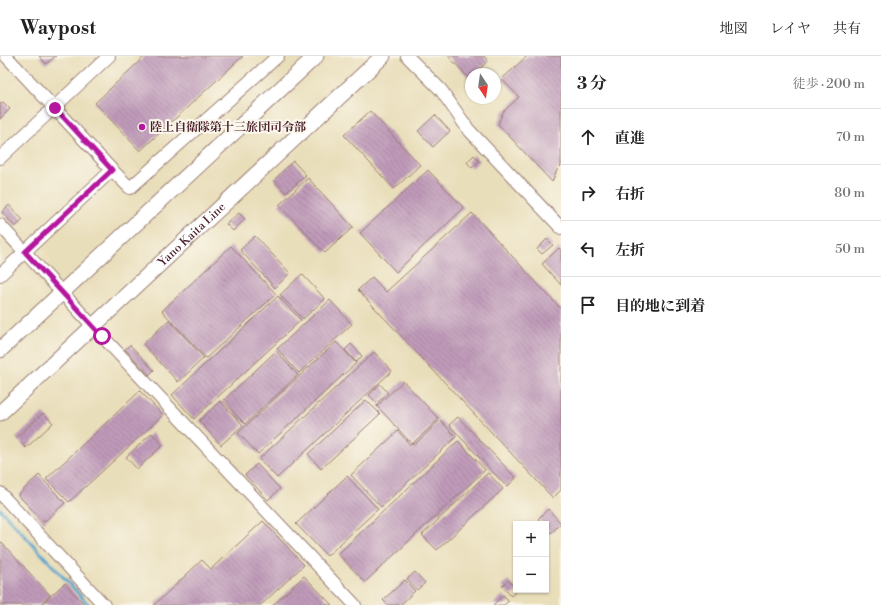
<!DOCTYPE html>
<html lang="ja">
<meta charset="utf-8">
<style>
:root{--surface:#fff;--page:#f2f2f2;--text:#222;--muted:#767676;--line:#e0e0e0}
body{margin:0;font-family:"Libre Bodoni","Noto Serif JP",serif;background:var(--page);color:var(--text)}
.controls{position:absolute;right:12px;bottom:12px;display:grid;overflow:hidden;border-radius:0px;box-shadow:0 1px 3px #0004}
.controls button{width:36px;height:36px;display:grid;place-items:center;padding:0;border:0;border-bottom:1px solid var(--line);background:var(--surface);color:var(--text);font:20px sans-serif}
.compass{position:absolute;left:465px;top:12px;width:36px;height:36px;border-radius:50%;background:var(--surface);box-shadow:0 1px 3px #0004;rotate:167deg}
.stop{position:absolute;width:12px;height:12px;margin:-9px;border:3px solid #b5179e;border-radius:50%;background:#fff}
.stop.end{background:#b5179e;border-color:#fff;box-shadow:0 1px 4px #0008}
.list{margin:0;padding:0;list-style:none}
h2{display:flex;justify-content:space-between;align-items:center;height:52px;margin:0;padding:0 16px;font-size:17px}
h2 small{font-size:13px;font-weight:400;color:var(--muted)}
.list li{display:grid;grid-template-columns:26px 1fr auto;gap:12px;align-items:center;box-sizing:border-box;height:56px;padding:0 16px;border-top:1px solid var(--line)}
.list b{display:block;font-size:15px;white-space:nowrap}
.list em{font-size:13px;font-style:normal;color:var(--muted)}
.icon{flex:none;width:22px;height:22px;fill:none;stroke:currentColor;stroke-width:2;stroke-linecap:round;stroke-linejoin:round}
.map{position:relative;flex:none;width:561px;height:549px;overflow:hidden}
header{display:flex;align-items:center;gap:24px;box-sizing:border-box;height:56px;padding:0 20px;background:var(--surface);border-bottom:1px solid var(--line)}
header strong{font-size:19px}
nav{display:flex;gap:22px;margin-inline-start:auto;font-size:14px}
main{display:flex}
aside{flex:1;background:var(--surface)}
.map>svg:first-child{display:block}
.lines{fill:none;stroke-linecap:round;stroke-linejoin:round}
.stream{stroke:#56a4cf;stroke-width:3}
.building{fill:url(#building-back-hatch)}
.minor-casing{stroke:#9a7e72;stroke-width:14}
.major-casing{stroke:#9a7e72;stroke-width:17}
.minor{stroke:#fff;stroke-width:12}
.major{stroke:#fff;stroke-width:15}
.route{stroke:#b5179e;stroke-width:5}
.poi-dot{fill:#b5179e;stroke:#fbf7ec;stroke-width:1.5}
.labels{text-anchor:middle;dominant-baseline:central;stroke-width:4;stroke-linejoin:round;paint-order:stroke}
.poi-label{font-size:12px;font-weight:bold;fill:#4a1f2b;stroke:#fbf7ec;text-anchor:start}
.street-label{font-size:12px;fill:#4a1f2b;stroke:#fbf7ec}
</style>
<header>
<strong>Waypost</strong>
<nav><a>地図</a><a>レイヤ</a><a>共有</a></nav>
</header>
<main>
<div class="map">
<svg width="561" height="549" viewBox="0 0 561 549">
<defs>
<pattern id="building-back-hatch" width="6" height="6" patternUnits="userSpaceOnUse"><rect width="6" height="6" fill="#c09bba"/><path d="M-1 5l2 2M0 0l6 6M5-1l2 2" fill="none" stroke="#9e7e97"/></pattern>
</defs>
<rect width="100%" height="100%" fill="#fbf7ec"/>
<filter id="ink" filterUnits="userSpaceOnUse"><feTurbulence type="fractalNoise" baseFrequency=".025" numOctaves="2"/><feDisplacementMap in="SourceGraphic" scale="8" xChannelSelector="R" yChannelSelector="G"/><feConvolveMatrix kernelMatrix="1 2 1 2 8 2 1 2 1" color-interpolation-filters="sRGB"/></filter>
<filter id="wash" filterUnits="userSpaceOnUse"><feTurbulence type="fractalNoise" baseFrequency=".012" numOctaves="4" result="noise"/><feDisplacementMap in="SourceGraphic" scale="16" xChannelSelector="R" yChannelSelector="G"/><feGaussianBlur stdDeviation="0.9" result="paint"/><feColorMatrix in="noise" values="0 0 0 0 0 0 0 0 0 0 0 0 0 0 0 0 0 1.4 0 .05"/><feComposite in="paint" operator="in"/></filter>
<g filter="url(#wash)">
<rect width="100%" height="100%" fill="#e9deba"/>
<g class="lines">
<polyline class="stream" points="0,453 89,549"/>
</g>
<g id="blocks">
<g class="building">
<polygon points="39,0 56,0 46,8"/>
<polygon points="145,0 243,0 140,95 95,47"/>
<polygon points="448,0 484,0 488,5 474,18 471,18 471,20 469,22"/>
<polygon points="527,0 561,0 561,110 557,114 552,126 498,68 503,56 519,41 502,23"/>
<polygon points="3,46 10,53 0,63 0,48"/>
<polygon points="370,55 420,109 394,133 344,79"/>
<polygon points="435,59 450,75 433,91 418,75"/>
<polygon points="474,99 479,105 472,112 467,106"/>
<polygon points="293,105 306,119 286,137 274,124"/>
<polygon points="428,114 464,152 396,216 360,177"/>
<polygon points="308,122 353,171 325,197 279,149"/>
<polygon points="9,149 23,164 15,171 2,156"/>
<polygon points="239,157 245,163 233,175 226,168"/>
<polygon points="472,157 561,253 561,434 553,442 358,234 372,221 386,236"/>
<polygon points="255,180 290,217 275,232 240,194"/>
<polygon points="547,183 553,189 542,198 537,193"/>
<polygon points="231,190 276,238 206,302 162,255"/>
<polygon points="559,192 561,194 561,229 542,208"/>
<polygon points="302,218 325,243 303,263 280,239"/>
<polygon points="278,240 301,264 194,363 172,339"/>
<polygon points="330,244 352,268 299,317 277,293"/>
<polygon points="169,264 204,302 178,326 143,288"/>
<polygon points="336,286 356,307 258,398 238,377"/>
<polygon points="351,288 362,300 356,306 345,294"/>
<polygon points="130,289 154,314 149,319 125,293"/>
<polygon points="276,295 298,319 245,368 223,345"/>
<polygon points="374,296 392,315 277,422 259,403"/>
<polygon points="403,325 439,363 412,388 377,350"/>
<polygon points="380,328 388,337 377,347 369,339"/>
<polygon points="140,335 163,359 69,446 46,423"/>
<polygon points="366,344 380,358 321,413 308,398"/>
<polygon points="220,345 243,369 221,389 199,365"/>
<polygon points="43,357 53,367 26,392 16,382"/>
<polygon points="458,361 516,422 507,431 449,369"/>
<polygon points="440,364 456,381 381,451 351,419 398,375 412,391"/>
<polygon points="152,377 163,389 137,413 126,401"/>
<polygon points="458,385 485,414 365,526 338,498"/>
<polygon points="257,408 280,433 268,444 245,419"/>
<polygon points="488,417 503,433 437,494 422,479"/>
<polygon points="39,419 65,447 44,466 18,439"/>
<polygon points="347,420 378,453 327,500 296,468"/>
<polygon points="548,453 561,467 551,477 546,471 546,468 543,468 538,463"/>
<polygon points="263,465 304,509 261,549 154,549 202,504 211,513"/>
<polygon points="0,485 50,539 39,549 0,549"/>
<polygon points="415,516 425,527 417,534 407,523"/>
<polygon points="304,520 332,549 273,549"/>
<polygon points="405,524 415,535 400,549 388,549 383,544"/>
<polygon points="508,524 516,533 516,534 518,534 511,540 502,530"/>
<polygon points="65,527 85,549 41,549 44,546"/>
<polygon points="503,539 509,545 504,549 493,549"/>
</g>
</g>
</g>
<g filter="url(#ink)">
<use href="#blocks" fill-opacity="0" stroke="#9a7e72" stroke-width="1"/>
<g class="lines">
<g class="minor-casing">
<g id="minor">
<polyline points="6,0 112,114"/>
<polyline points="407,0 441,34 468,73 561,172"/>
<polyline points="0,102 109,0"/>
<polyline points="0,169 102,280 355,549"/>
<polyline points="0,219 112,114 130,132 278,0"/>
<polyline points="0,437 104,549"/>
</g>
</g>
<g class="major-casing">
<g id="major">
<polyline points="0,294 316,0"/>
<path id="s1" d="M0 357 383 0"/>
</g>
</g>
<use href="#minor" class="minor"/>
<use href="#major" class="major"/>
</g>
</g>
<g class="lines" filter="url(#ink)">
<polyline class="route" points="55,52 112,114 25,196 102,280"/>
</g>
<circle class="poi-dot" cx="142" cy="71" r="4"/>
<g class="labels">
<g class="poi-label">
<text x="150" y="71">陸上自衛隊第十三旅団司令部</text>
</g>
<g class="street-label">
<text stroke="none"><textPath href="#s1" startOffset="262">Yano Kaita Line</textPath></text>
</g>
</g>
</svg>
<div class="controls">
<button>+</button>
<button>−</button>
</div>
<svg class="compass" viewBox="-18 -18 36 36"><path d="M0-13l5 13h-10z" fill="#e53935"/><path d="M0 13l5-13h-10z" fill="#767676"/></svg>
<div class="stop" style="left:102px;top:280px"></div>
<div class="stop end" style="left:55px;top:52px"></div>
</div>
<aside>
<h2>3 分<small>徒歩 · 200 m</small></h2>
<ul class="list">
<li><svg class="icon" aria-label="ahead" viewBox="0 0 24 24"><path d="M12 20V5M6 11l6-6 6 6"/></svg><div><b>直進</b></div><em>70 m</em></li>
<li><svg class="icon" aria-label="right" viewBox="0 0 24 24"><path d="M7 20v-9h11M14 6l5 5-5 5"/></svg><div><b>右折</b></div><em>80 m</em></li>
<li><svg class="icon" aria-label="left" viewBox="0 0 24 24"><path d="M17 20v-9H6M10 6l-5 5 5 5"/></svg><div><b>左折</b></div><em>50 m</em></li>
<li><svg class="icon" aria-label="arrive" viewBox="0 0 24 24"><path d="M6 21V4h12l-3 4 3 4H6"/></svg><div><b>目的地に到着</b></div></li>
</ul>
</aside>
</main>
